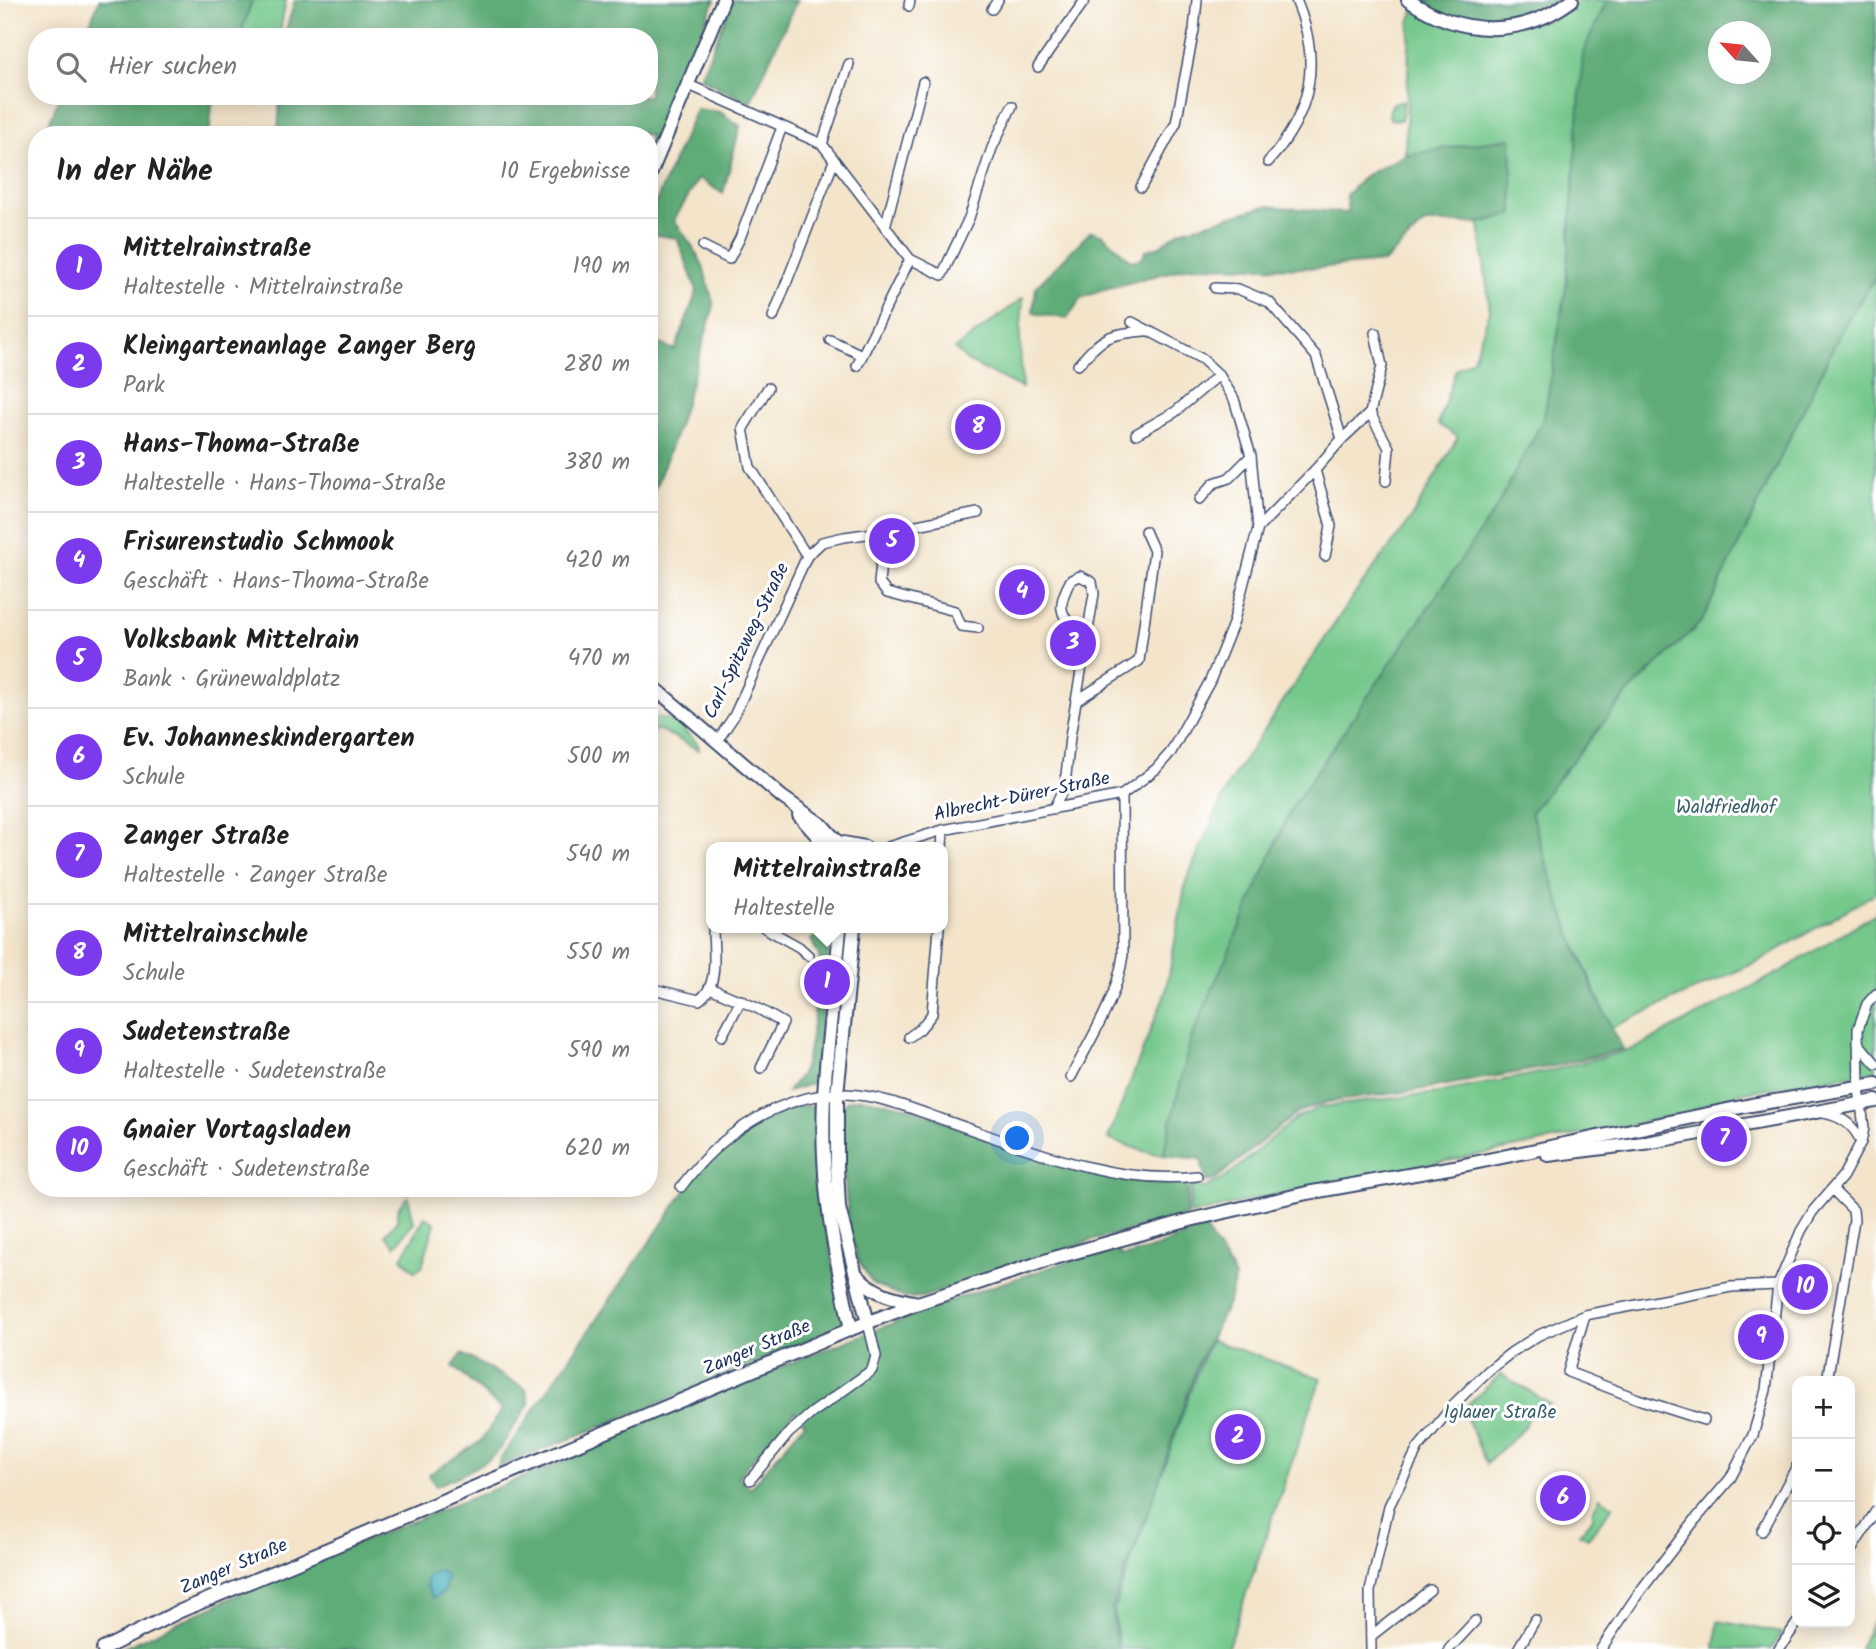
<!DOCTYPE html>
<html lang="de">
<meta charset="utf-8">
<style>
:root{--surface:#fff;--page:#f6f6f6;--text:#222;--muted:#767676;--line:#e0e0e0;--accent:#7c3aed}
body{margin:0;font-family:Kalam,sans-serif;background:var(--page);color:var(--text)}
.controls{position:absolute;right:21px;bottom:21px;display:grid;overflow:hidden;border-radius:14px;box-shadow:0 4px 18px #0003}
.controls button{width:63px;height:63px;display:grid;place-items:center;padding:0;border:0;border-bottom:2px solid var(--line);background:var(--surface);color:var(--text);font:35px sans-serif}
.compass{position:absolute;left:1708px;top:21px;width:63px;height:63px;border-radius:50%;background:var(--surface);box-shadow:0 4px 18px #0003;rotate:297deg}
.you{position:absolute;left:1018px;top:1139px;width:24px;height:24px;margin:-18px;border:5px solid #fff;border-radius:50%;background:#1a73e8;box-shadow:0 0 0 10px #1a73e833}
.badge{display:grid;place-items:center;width:46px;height:46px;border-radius:50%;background:var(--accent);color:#fff;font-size:23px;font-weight:700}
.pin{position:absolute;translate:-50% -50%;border:4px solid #fff;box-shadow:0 2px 7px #0006}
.popup{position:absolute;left:706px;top:842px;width:242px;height:91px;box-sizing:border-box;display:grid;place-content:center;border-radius:14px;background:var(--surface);filter:drop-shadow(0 2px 5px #0005);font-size:23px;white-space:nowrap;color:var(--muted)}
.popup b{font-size:26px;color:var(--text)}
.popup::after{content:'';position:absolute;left:50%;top:100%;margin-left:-14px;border:14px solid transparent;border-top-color:var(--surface)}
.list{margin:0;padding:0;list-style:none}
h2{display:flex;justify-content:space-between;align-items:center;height:91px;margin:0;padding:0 28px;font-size:30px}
h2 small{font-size:23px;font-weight:400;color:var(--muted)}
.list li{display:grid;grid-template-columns:46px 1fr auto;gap:21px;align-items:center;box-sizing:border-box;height:98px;padding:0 28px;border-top:2px solid var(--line)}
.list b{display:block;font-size:26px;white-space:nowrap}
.list p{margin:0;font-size:23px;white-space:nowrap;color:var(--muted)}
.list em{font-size:23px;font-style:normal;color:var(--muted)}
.icon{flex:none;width:38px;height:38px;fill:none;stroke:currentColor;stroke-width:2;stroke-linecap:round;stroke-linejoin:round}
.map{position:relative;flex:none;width:1876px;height:1649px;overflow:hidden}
.search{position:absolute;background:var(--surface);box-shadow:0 4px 18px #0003;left:28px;top:28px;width:630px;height:77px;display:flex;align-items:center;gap:18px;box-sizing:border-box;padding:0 24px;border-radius:28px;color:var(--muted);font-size:26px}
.panel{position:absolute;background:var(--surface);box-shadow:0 4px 18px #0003;left:28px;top:126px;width:630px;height:1071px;border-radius:28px}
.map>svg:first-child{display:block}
.green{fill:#74c88c;stroke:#487c75;stroke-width:2}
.forest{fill:#5fac78;stroke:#3d6e6b;stroke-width:2;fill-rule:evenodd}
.water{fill:#3babb9;stroke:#2b6d8c;stroke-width:2}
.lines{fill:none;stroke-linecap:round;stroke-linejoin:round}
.street-casing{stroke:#3b4a6e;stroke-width:12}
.secondary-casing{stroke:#3b4a6e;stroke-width:16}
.street{stroke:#fff;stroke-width:9}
.secondary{stroke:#fff;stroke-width:12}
.labels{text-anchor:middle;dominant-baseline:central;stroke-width:6;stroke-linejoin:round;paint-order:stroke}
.street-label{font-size:19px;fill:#1b2f5e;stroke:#fff}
.park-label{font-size:19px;fill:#365d6c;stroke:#fff}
</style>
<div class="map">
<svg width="1876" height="1649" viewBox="0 0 1876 1649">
<rect width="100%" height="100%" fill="#fff"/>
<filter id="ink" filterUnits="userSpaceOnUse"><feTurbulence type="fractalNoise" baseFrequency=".0143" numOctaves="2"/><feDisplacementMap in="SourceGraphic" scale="14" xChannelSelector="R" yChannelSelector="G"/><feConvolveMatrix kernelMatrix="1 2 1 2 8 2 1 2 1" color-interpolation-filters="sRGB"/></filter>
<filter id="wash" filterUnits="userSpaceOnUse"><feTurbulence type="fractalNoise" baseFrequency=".00686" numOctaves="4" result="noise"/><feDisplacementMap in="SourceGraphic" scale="28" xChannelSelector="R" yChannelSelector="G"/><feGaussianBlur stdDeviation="1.57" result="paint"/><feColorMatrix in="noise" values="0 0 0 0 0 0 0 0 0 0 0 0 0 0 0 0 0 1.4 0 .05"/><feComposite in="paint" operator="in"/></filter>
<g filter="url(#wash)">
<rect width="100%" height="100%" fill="#f3e4ca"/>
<g class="green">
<polygon points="252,0 286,0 279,37 240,37"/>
<polygon points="1580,0 1607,0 1566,288 1544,418 1168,1140 1163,1155 1143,1151 1108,1139 1166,991 1186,881 1229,783 1353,596 1410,520 1458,437 1438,424 1456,369 1473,359 1490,311 1479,223 1513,214 1510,138 1405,155 1410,20 1414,10 1432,20 1448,26 1548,21"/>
<polygon points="1404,100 1401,120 1390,119 1389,112 1393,103"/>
<polygon points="1876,276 1876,893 1759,961 1611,1028 1565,920 1531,812 1627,694 1702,621 1844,325"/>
<polygon points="1023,298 1020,338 1022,388 967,361 955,349"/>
<path d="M654 718 673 720 698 744 699 750C684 743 671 734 656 729L650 737 649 727Z"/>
<polygon points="1876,913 1876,1071 1740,1093 1679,1115 1251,1200 1190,1215 1191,1186 1206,1188 1226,1177 1296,1118 1321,1107 1437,1093 1550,1071 1636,1048 1780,972"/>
<polygon points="408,1196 414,1222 395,1246 385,1235 397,1221 399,1207"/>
<polygon points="425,1217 435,1223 422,1266 415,1272 402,1258"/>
<polygon points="1211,1340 1321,1378 1227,1649 1119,1649 1114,1609 1200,1364"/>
<polygon points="1501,1374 1550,1404 1542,1406 1528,1418 1525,1427 1486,1464 1463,1409"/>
<polygon points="1600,1497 1613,1506 1588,1538 1579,1534 1593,1518 1593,1511"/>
<polygon points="1876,1614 1876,1649 1860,1649"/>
<polygon points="1718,1621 1781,1633 1772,1649 1715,1649"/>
</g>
<g class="forest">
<polygon points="99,0 252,0 240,37 85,37"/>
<polygon points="295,0 715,0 649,159 649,135 278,135 280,96 649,96 649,37 284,37"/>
<polygon points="733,0 797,0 750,103 700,78"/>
<path d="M1418 0H1564C1530 21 1491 29 1452 18 1440 15 1429 6 1418 0Z"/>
<path d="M1607 0H1876V276L1844 325 1702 621 1627 694 1531 812C1555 893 1582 975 1623 1049L1554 1066 1412 1091 1327 1102 1298 1112 1214 1180 1206 1182 1201 1159 1163 1155 1191 1038 1291 809 1495 510 1544 418 1566 288 1583 52ZM1718 32H1760V74H1718Z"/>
<polygon points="60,96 213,96 209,135 44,135"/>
<polygon points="696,109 720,112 740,126 723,194 699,178 674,220 695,250 703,266 714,306 676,433 649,504 649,340 675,350 697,291 677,238 649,234 649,218"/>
<polygon points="1511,138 1513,214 1479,223 1425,223 1384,262 1316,268 1192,266 1109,288 1081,298 1067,319 1033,313 1036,287 1091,231 1103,235 1131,261 1141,259 1147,250 1160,246 1180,231 1266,206 1348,213 1346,195 1366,175 1405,155"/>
<path d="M821 928H831L815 1082 787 1092C791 1086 797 1081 801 1074 808 1064 814 1018 815 1004L802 996V989L821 969 819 956 811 940 817 935Z"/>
<polygon points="861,1098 901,1105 1056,1160 1140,1180 1188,1185 1187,1216 1090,1241 997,1273 922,1297 905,1298 873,1284 858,1260 849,1228 839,1113 847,1101"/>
<polygon points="796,1105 817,1107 824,1204 843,1325 658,1404 498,1467 501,1458 707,1159 747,1129"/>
<path d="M1204 1228 1226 1261 1235 1278 1233 1286 1229 1301 1198 1363 1152 1501 1112 1608 1117 1649H121L302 1565 567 1460 679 1406 966 1295 1112 1247 1123 1257 1156 1247ZM795 1411 805 1423 750 1488 738 1476Z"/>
<polygon points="462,1354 526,1389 529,1404 496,1454 467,1472 436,1486 428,1475 481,1441 502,1410 453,1366"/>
</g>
<polygon class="water" points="439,1570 447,1576 444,1592 433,1598 426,1585 427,1576"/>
</g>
<g filter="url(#ink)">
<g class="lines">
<g class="street-casing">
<g id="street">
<polyline points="909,6 910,0"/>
<polyline points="992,9 998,0"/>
<polyline points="1038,67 1085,0"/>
<polyline points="689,85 822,144 910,259 942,275 969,218 992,148 1012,106"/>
<polyline points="822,144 849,64"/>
<path d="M1268 162C1312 113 1322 61 1296 0"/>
<polyline points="1141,187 1176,123 1194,30 1197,0"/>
<polyline points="885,227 923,82"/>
<polyline points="703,246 729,259 740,238 782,127"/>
<polyline points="1215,288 1238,289 1269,302 1316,356 1342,439"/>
<polyline points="773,317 834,161"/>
<polyline points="830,340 862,355"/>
<path d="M1078 365C1103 337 1107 334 1145 331"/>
<polyline points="857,366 910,259"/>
<polyline points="1370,413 1389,448 1386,481"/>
<polyline points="1136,434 1175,412 1219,375"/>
<polyline points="1315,470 1331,526 1325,556"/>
<polyline points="1199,500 1214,483 1229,478 1251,456"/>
<polyline points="1258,528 1315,470 1342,439 1370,413 1382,366 1375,333"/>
<polyline points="884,531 879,583 887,593 955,611 961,626 978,628"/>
<polyline points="807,556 822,542 844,537 881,532 978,513"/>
<polyline points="1076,701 1139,661 1154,551 1145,531"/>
<polyline points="649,707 662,692"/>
<polyline points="718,740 734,716 807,556 750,467 743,428 768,388"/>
<path d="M1054 808 1065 785 1070 737 1094 594 1092 582 1080 576 1071 580C1050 617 1069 616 1085 647"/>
<polyline points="888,847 943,830 1122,795 1156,769 1171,752 1210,681 1233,624 1258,528 1251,456 1234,399 1219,375 1202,359 1132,322"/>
<polyline points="942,847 943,830"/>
<polyline points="942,867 942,881"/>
<polyline points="765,928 799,947 809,956"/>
<path d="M649 988 699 1000C720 986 713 951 713 928"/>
<polyline points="710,988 757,1008 783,1023 761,1068"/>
<polyline points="722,1036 741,1000"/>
<polyline points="909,1037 920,1029 932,1014 939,928"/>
<polyline points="1858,1043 1876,1064"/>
<path d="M1071 1077C1091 1038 1117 999 1123 955L1122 795"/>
<path d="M1823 1113C1842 1116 1854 1125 1861 1142"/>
<path d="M681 1187C718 1136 780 1092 846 1094 879 1095 913 1109 944 1120 1023 1147 1112 1186 1197 1176"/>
<polyline points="1585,1315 1568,1372 1638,1399 1704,1420"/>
<polyline points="1827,1381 1854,1220 1853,1210 1833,1190"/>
<polyline points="750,1480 789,1433 812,1413 872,1370 876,1356 868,1323"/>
<polyline points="1762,1531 1797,1466"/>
<polyline points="1850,1552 1876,1511"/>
<polyline points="1371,1636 1430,1590"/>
<polyline points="1371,1649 1370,1591 1389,1506 1418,1448 1457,1401 1489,1370 1512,1352 1539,1335 1585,1315 1731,1287 1778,1285"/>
<polyline points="1449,1649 1475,1621"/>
<polyline points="1518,1649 1535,1620"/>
<polyline points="1601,1649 1638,1594 1695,1520 1730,1479 1753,1435 1766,1390 1778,1285 1801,1231 1813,1211 1843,1176 1861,1142 1864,1128 1859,1088 1858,1029 1867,1004 1876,994"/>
<polyline points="1779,1649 1797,1623"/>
</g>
</g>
<g class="secondary-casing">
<g id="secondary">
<path d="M1408 0C1461 36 1520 39 1572 0"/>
<polyline points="649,177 723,0"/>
<polyline points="649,683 782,797 822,825 842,847"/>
<polyline points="799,815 827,847"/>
<polyline points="838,842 865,847"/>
<path d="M840 928C834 1004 820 1079 824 1156 826 1215 839 1272 851 1329"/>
<polyline points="854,928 837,1094 837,1166 839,1208 868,1323"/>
<polyline points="1548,1155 1651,1142 1876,1101"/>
<path d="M857 1275C874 1294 893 1298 918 1303"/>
<polyline points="103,1649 178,1612 851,1329 918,1303 1054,1258 1190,1220 1307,1193 1454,1167 1751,1105 1876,1084"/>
</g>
</g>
<use href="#street" class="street"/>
<use href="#secondary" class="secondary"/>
</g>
</g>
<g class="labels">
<g class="street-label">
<text transform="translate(747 641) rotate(-64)">Carl-Spitzweg-Straße</text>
<text transform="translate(1022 797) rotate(-12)">Albrecht-Dürer-Straße</text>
<text transform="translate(757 1348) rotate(-23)">Zanger Straße</text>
<text transform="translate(234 1567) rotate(-23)">Zanger Straße</text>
</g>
<g class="park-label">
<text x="1726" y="808">Waldfriedhof</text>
<text x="1500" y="1413">Iglauer Straße</text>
</g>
</g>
</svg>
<div class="controls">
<button>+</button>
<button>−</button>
<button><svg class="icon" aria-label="locate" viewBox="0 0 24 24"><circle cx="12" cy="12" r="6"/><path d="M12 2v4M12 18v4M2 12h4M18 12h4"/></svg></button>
<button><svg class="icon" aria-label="layers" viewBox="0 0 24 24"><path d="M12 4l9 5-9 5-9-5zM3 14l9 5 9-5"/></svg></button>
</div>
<svg class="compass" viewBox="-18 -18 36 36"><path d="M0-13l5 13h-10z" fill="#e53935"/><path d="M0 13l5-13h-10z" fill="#767676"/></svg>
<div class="you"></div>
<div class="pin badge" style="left:827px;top:982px">1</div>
<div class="popup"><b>Mittelrainstraße</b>Haltestelle</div>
<div class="pin badge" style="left:1238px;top:1437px">2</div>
<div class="pin badge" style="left:1073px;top:643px">3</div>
<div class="pin badge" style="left:1022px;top:592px">4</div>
<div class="pin badge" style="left:892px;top:541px">5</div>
<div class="pin badge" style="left:1563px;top:1498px">6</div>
<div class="pin badge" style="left:1724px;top:1139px">7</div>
<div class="pin badge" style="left:978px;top:427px">8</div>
<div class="pin badge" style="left:1761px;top:1337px">9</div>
<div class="pin badge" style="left:1805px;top:1287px">10</div>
<div class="search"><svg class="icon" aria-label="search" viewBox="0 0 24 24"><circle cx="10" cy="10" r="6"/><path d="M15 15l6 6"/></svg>Hier suchen</div>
<section class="panel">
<h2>In der Nähe<small>10 Ergebnisse</small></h2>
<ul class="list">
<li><span class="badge">1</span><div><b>Mittelrainstraße</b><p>Haltestelle · Mittelrainstraße</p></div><em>190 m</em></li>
<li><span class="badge">2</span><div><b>Kleingartenanlage Zanger Berg</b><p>Park</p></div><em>280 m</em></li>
<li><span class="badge">3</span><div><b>Hans-Thoma-Straße</b><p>Haltestelle · Hans-Thoma-Straße</p></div><em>380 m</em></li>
<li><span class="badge">4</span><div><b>Frisurenstudio Schmook</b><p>Geschäft · Hans-Thoma-Straße</p></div><em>420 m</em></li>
<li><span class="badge">5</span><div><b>Volksbank Mittelrain</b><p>Bank · Grünewaldplatz</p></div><em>470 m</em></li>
<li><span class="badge">6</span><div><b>Ev. Johanneskindergarten</b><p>Schule</p></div><em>500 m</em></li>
<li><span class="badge">7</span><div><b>Zanger Straße</b><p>Haltestelle · Zanger Straße</p></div><em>540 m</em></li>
<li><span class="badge">8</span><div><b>Mittelrainschule</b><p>Schule</p></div><em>550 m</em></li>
<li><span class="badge">9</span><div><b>Sudetenstraße</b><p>Haltestelle · Sudetenstraße</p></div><em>590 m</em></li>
<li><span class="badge">10</span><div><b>Gnaier Vortagsladen</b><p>Geschäft · Sudetenstraße</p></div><em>620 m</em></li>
</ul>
</section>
</div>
